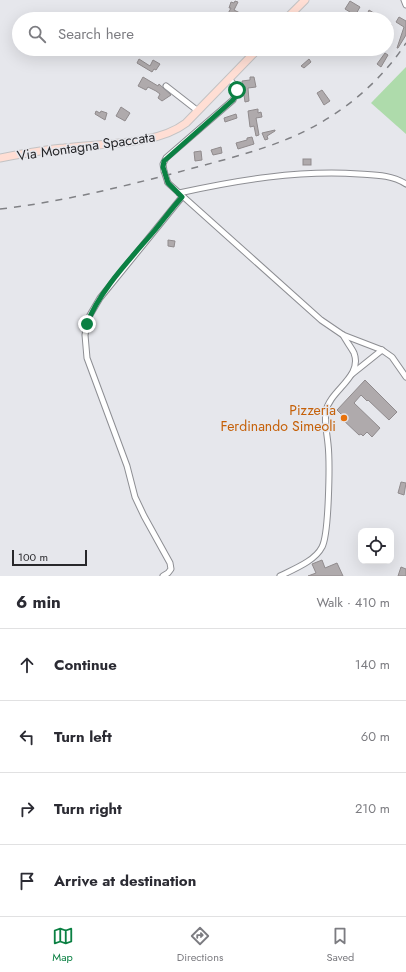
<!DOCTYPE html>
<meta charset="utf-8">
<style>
:root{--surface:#fff;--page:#f2f2f3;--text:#2b2b33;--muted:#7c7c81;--line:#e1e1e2;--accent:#0b8043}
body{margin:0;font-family:Jost,sans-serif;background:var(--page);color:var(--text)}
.controls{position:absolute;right:12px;bottom:12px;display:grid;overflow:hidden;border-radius:8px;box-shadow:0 4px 16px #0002}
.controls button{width:36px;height:36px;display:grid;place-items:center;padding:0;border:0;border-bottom:1px solid var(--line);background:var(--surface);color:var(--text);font:20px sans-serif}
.scale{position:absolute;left:12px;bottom:10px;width:75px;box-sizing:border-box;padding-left:4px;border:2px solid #28282b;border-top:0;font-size:11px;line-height:14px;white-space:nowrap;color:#28282b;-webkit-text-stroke:3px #e6e7ec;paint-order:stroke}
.stop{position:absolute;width:12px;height:12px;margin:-9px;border:3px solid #0b8043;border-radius:50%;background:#fff}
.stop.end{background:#0b8043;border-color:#fff;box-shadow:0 1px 4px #0008}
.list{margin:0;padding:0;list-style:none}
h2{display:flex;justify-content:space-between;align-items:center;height:52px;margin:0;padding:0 16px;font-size:17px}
h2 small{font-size:13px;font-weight:400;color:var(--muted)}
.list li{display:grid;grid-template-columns:26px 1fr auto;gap:12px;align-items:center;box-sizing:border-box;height:72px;padding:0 16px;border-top:1px solid var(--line)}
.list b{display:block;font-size:15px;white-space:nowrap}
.list em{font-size:13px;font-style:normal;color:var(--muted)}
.icon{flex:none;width:22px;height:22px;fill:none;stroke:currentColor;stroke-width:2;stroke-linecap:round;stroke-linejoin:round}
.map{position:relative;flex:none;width:406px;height:576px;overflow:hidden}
.search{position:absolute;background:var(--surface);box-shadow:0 4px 16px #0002;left:12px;right:12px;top:12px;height:44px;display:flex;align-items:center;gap:10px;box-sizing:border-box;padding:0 14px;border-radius:22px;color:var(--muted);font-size:15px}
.sheet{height:340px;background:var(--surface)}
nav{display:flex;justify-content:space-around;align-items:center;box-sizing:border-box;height:56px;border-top:1px solid var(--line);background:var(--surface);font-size:11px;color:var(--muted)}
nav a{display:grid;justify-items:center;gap:2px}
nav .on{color:var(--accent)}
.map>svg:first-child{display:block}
.green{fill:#aedbab}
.building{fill:#afaaac;stroke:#908b8d}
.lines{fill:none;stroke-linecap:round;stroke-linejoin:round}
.minor-casing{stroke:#8d8e93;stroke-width:7}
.major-casing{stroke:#c3c3c4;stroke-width:9}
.minor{stroke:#fff;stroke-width:5}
.major{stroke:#ffded4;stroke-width:7}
.rail{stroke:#808185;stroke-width:1.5;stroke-dasharray:7 7;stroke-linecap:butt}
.minor-bridge-casing{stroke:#8d8e93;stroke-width:7;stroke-linecap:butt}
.minor-bridge{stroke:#fff;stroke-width:5}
.route{stroke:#0b8043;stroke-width:5}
.food-dot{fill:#e8710a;stroke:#e6e7ec;stroke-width:1.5}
.labels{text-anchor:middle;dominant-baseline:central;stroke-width:3;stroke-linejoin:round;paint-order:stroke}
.street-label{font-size:14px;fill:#28282b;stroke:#e6e7ec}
.food-label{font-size:14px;fill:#c56008;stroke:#e6e7ec;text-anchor:end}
</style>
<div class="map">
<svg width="406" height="576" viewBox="0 0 406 576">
<rect width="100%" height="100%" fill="#e6e7ec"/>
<polygon class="green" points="406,67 406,134 371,103"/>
<g class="building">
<polygon points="235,1 238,2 234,10 242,14 240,19 225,19 231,8 229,8 231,2 234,3"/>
<polygon points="350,1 360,7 356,14 365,19 369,10 377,15 375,19 372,17 370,19 351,19 352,17 348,15 350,12 345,9"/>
<polygon points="399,17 406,21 406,35 398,48 397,48 404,27 396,22"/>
<polygon points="387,22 392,25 387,33"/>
<polygon points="385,53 388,55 381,67 377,64"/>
<polygon points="139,59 150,66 153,60 160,64 156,70 154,69 152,72 137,63"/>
<polygon points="309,59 311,62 304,68 301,66"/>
<polygon points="143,77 158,86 159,84 171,95 162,101 158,98 160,94 156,91 148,87 146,90 138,86"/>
<polygon points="250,77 254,77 256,87 248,88 249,101 245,102 242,81 250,80"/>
<polygon points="322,90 330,101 324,105 317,93"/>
<polygon points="121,107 130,113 125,121 116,116"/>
<polygon points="258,109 258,113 261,112 262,117 256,118 259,135 256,136 254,126 250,127 248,111"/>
<polygon points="96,111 100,113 101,111 107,113 105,120 95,114"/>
<polygon points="236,114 237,118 225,122 224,118"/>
<polygon points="275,130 275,131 267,136 268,139 265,140 262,133"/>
<polygon points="252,137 254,144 238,149 236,143 247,140 247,138"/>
<polygon points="221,147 222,153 213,155 211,150"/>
<polygon points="201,151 202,160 195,161 194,152"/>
<rect x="303" y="159" width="8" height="6"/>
<polygon points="168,240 175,241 174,247 168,246"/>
<polygon points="365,380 397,412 389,420 368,400 367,401 361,395 354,403 380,428 372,437 367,432 363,436 361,434 359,435 340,417 342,415 337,410"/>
<polygon points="401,482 406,483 404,495 398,493"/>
<polygon points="322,560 325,568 337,563 343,576 308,576 316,573 312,564"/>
<polygon points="401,567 406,569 406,576 398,576"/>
</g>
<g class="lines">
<g class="minor-casing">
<g id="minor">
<polyline points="404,0 406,5"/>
<polyline points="166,86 198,111"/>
<path d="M164 171 163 164 166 158 233 100C239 89 237 87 229 79"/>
<polyline points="168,183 321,320 343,335 382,350 392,357 406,377"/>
<path d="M179 193C238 180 298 170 359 174 376 175 392 175 406 184"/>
<polyline points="352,374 382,350"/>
<polyline points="163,576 168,573 171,569 170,563 144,516 135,497 127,466 87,358 85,335 87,324 90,315 100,298 182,197"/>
<path d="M280 576C294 569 315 561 322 547 329 534 330 462 328 444 327 433 324 421 326 411 330 390 363 377 354 353 351 347 346 341 343 335"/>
</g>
</g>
<g class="major-casing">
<g id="major">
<polyline points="286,19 305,0"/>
<path d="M0 158C21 154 42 150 64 148 101 143 156 146 186 123L258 49"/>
</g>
</g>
<use href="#minor" class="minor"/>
<use href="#major" class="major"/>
<path class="rail" d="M0 209C60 202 117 188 175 173 211 163 250 154 285 140 333 121 377 87 406 43"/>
<g class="minor-bridge-casing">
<polyline id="minor-bridge" points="164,171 168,183"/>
</g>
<use href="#minor-bridge" class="minor-bridge"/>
</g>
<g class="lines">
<path class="route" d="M87 324C98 292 133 256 155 230 164 219 173 207 182 197L168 183 163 167 164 161 233 100 237 93V90"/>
</g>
<circle class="food-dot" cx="344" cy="418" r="4"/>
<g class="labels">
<g class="street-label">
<text transform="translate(86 146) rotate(-8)">Via Montagna Spaccata</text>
</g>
<g class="food-label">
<text x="336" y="410">Pizzeria<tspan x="336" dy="16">Ferdinando Simeoli</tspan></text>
</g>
</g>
</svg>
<div class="controls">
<button><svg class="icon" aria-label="locate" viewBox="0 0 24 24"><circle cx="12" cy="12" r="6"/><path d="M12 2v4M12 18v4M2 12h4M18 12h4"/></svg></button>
</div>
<div class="scale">100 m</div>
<div class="stop" style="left:237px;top:90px"></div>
<div class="stop end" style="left:87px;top:324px"></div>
<div class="search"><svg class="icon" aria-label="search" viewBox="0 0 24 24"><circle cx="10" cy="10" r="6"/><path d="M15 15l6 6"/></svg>Search here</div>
</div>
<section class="sheet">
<h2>6 min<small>Walk · 410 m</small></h2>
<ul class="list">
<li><svg class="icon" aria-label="ahead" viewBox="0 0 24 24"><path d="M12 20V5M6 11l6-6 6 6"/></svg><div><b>Continue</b></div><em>140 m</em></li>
<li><svg class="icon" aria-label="left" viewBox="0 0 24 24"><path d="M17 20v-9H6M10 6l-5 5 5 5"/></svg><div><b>Turn left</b></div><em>60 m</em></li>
<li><svg class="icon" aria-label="right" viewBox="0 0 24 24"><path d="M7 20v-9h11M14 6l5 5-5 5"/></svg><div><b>Turn right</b></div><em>210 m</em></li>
<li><svg class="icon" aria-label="arrive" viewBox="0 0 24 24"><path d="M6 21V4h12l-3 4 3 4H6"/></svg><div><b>Arrive at destination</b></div></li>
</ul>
</section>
<nav>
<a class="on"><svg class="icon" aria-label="map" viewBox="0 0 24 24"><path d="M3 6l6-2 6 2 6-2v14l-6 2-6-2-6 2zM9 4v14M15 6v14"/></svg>Map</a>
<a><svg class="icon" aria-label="directions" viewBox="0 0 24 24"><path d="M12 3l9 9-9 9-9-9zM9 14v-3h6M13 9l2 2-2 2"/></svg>Directions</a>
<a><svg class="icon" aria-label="saved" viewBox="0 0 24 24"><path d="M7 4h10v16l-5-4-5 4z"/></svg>Saved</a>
</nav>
